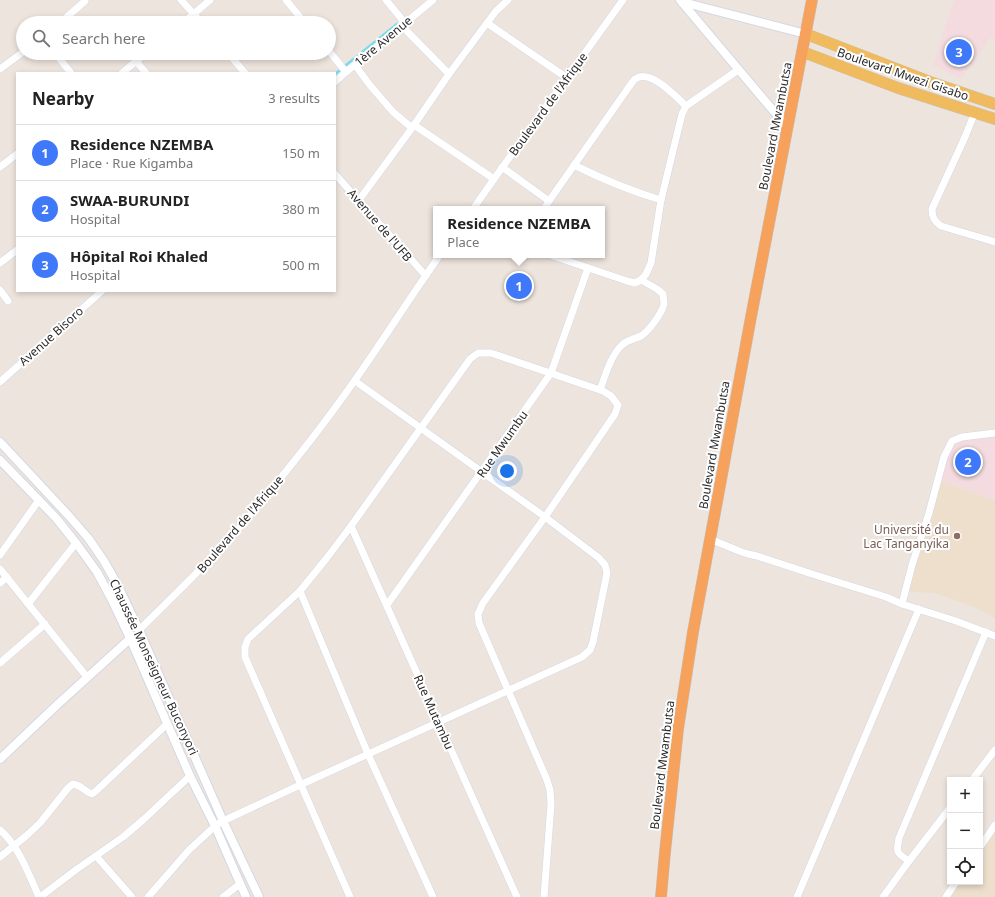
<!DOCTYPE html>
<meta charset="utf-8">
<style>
:root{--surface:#fff;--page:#f2f2f2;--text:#222;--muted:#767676;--line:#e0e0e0;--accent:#3f79f9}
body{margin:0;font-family:"Noto Sans",sans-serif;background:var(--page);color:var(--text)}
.controls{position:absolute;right:12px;bottom:12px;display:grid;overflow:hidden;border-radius:0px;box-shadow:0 2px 6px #0003}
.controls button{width:36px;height:36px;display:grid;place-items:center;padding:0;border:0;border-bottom:1px solid var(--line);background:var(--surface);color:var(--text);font:20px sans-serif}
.you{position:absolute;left:507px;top:471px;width:14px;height:14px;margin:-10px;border:3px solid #fff;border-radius:50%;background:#1a73e8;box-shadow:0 0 0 6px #1a73e833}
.badge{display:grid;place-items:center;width:26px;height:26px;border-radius:50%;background:var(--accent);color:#fff;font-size:13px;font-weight:700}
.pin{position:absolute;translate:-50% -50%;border:2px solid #fff;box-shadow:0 1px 4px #0006}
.popup{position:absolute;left:433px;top:206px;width:172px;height:52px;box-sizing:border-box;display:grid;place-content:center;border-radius:0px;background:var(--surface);filter:drop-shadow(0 1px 3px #0005);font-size:13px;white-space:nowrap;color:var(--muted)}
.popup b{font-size:15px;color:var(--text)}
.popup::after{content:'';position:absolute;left:50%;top:100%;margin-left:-8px;border:8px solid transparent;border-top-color:var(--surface)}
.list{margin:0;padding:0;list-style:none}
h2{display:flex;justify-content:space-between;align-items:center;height:52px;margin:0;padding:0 16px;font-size:17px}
h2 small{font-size:13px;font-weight:400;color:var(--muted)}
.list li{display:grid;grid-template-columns:26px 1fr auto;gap:12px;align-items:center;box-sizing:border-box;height:56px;padding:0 16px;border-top:1px solid var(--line)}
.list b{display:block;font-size:15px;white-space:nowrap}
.list p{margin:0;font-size:13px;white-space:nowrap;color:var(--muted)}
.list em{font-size:13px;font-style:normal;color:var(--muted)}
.icon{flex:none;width:22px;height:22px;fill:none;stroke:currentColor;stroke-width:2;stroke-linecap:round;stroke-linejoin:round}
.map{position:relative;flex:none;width:995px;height:897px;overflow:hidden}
.search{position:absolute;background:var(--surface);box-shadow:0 2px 6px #0003;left:16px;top:16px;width:320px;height:44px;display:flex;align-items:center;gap:10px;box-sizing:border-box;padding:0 14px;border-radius:22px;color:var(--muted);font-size:15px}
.panel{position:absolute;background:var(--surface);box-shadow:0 2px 6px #0003;left:16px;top:72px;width:320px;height:220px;border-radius:0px}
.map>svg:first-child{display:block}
.education{fill:#eedfcd}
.medical{fill:#f3dbdf}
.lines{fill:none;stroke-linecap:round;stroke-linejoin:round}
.stream{stroke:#71ddee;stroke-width:2.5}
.minor-casing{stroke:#d3d8e4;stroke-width:8}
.tertiary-casing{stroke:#d3d8e4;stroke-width:10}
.primary-casing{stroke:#c4c4c4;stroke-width:12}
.trunk-casing{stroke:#c4c4c4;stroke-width:12}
.minor{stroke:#fff;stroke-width:7}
.tertiary{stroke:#fff;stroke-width:8}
.primary{stroke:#f0bb5f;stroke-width:11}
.trunk{stroke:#f6a25c;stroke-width:11}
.education-dot{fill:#8d6e63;stroke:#fff;stroke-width:1.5}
.labels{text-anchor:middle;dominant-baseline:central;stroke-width:4;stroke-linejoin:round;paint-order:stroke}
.street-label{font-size:12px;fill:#2b2b2b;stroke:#fff}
.education-label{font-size:12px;fill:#785e54;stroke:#fff;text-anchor:end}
</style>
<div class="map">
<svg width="995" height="897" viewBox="0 0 995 897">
<rect width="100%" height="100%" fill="#ede4dd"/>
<g class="education">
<polygon points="937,479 949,484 995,500 995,618 974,607 935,593 913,592 904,590"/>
<polygon points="995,831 995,897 950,897 960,882 980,882 980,853"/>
</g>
<g class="medical">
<polygon points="954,0 995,0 995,39 990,38 961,79 933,65"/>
<polygon points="995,436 995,500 934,478 947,446 964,440"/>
</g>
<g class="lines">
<polyline class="stream" points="335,74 397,24 400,23"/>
<g class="minor-casing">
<g id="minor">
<polyline points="181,0 202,23"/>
<polyline points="286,0 305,23"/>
<polyline points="386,0 405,23"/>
<polyline points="60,23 85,1"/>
<polyline points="183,23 210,0"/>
<polyline points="487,23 567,78"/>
<polyline points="401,25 449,74"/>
<polyline points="329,51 346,72"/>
<polyline points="55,53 71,73"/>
<polyline points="228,53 245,73"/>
<polyline points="136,61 146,73"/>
<polyline points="355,65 369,84 393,112 412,128"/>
<polyline points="0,69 23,52"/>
<polyline points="122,73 146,53"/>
<polyline points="335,82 346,72 433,0"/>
<path d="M975 112 965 137 932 209C932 217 934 221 941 226L995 242"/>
<polyline points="414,125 494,179"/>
<path d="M574 165C602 179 631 191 661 200"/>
<polyline points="0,167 17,154"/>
<polyline points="502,167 549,201"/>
<polyline points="335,174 426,276"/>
<polyline points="359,200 412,128 449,74 487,23 496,11 508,0"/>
<polyline points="473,209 494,179 623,0"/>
<path d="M544 209 549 201 631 84C632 83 633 81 635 79 650 68 676 97 686 106"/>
<polyline points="550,255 627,281 635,283 641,280 646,274 651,263 661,200 682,114 686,106 738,70"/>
<polyline points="0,263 17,250"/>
<polyline points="0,290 8,301"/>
<polyline points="0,382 102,291"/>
<path d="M600 390C605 376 611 355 622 345 627 340 635 339 641 336 649 331 662 313 664 304 664 301 663 297 663 294L657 289 641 280"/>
<polyline points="351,526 517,897"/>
<polyline points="710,539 739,551 748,554 757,556 812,574 886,597 902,604 956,621 995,636"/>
<polyline points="0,555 39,500"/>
<polyline points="0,569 87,677"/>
<polyline points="0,583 7,577"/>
<polyline points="300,591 368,754 433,897"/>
<polyline points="28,604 76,543"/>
<polyline points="902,604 912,565 929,513 944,457 952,441 962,437 995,433"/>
<polyline points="387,605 551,373 588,268"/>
<path d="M139 630C175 594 212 560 245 521 283 476 321 429 355 380 384 339 411 296 440 255"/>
<polyline points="0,663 45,624"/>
<polyline points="972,780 995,750"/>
<path d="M950 808 909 861C896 853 896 852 899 838L986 632"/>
<path d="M0 830C19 846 29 875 39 897"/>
<polyline points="980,847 995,825"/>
<polyline points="96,856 132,897"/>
<path d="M0 857 26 836 40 823 68 788 73 784C81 785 85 792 92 794L96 791 167 724"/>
<polyline points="40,897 77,869 123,837 143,820 190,776"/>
<polyline points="148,897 189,850 215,826 223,821 300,785 582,657 590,650 593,642 607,573 605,565 599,558 545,517 355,381"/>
<polyline points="223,897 240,884"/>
<polyline points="350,897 245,657 245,647 248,639 300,591 326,559 351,526 470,359 478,353 491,353 603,391 611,396 618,405 615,414 545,517 483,603 478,614 479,623 547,780 550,790 551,804 544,897"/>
<polyline points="797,897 919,609"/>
<polyline points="883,897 909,861"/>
<polyline points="946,897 956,882"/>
</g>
</g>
<g class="tertiary-casing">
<g id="tertiary">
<polyline points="680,0 787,127"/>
<polyline points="682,2 806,34"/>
<polyline points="0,442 69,516 89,539 104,561 117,584 139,630 223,821 259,897"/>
<polyline points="0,460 56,518 76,543 97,572 112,600 130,638 190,776 215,826 246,897"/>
<polyline points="0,759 58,704 133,636"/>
</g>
</g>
<g class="primary-casing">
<g id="primary">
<polyline points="806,34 933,83 995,104"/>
<polyline points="803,52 898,88 995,119"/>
</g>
</g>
<g class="trunk-casing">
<polyline id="trunk" points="661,897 665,852 678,729 693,632 751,317 812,0"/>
</g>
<use href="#minor" class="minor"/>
<use href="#tertiary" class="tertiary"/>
<use href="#primary" class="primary"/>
<use href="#trunk" class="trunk"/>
</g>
<circle class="education-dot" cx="957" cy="536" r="4"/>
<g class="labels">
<g class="street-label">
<text transform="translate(383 41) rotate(-40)">1ère Avenue</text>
<text transform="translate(903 74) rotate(19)">Boulevard Mwezi Gisabo</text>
<text transform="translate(548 104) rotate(-54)">Boulevard de l'Afrique</text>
<text transform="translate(775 126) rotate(-79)">Boulevard Mwambutsa</text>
<text transform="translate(380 225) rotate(49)">Avenue de l'UFB</text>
<text transform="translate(51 336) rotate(-42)">Avenue Bisoro</text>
<text transform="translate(502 444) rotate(-55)">Rue Mwumbu</text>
<text transform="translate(714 445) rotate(-80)">Boulevard Mwambutsa</text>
<text transform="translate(240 524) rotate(-49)">Boulevard de l'Afrique</text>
<text transform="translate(154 667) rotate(65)">Chaussée Monseigneur Buconyori</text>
<text transform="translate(434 712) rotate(66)">Rue Mutambu</text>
<text transform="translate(662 765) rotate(-83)">Boulevard Mwambutsa</text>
</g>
<g class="education-label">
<text x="949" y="529">Université du<tspan x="949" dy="14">Lac Tanganyika</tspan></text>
</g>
</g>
</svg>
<div class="controls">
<button>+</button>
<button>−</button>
<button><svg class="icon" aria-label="locate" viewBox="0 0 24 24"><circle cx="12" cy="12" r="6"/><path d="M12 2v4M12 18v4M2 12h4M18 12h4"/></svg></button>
</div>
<div class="you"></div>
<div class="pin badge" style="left:519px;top:286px">1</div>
<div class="popup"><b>Residence NZEMBA</b>Place</div>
<div class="pin badge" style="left:968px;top:462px">2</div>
<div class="pin badge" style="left:959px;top:52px">3</div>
<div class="search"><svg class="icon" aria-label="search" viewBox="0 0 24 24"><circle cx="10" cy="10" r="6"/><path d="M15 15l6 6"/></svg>Search here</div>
<section class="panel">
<h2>Nearby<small>3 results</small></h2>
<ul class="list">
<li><span class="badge">1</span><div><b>Residence NZEMBA</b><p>Place · Rue Kigamba</p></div><em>150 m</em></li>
<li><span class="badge">2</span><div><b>SWAA-BURUNDI</b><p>Hospital</p></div><em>380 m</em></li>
<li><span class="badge">3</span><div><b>Hôpital Roi Khaled</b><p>Hospital</p></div><em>500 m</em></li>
</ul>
</section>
</div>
